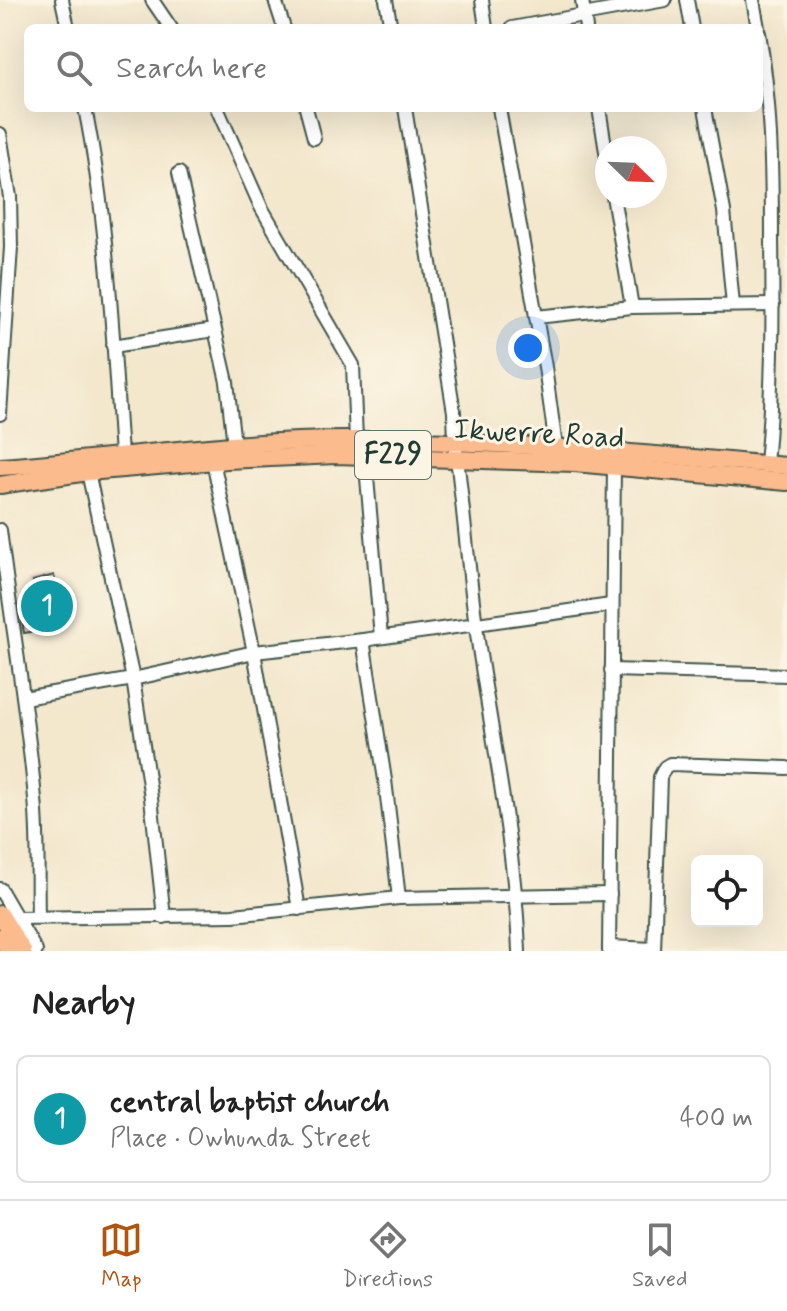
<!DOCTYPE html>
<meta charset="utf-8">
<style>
:root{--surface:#fff;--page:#f2f2f2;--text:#222;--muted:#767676;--line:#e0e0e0;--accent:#b45309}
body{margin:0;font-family:Mynerve,sans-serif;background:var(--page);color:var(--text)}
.controls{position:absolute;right:24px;bottom:24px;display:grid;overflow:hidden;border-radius:12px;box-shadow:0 8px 32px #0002}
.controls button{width:72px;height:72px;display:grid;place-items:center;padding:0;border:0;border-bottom:2px solid var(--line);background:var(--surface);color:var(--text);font:40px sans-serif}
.compass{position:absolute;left:595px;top:136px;width:72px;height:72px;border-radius:50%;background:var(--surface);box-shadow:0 8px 32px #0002;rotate:113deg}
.you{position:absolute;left:528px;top:348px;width:28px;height:28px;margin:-20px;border:6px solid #fff;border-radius:50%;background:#1a73e8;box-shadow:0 0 0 12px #1a73e833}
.badge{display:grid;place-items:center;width:52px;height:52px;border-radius:50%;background:var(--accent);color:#fff;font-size:26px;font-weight:700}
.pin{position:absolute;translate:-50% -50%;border:4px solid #fff;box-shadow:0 2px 8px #0006}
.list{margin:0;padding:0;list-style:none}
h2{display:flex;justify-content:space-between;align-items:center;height:104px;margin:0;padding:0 32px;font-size:34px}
h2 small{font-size:26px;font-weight:400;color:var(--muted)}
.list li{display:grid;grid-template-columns:52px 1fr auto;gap:24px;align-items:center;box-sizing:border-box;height:128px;margin:0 16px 16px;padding:0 16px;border:2px solid var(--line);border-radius:12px}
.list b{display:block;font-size:30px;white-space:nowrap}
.list p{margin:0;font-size:26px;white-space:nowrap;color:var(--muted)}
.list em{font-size:26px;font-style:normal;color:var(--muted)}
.icon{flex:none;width:44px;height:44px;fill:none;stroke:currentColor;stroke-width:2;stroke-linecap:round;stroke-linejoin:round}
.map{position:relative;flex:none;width:787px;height:951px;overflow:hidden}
.search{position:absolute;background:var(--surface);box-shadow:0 8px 32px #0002;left:24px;right:24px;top:24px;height:88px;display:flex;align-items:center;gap:20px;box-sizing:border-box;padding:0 28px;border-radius:12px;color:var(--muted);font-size:30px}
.sheet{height:248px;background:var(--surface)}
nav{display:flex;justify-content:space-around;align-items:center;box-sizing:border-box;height:112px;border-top:2px solid var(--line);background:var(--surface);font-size:22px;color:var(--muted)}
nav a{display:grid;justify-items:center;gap:4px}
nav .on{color:var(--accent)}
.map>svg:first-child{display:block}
.building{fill:#d19fba}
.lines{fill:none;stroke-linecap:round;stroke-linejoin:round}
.minor-casing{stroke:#3f564b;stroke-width:16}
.major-casing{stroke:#3f564b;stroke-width:20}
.minor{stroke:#fff;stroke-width:12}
.major{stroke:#fbbb8c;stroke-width:16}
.labels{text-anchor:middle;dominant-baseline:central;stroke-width:6;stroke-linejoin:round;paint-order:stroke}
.shield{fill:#fcf5e5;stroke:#617469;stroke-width:2}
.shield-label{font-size:28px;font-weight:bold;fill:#1f3d34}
.street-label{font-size:30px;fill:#1f3d34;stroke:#fcf5e5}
</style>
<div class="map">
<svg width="787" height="951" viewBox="0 0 787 951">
<rect width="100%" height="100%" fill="#fcf5e5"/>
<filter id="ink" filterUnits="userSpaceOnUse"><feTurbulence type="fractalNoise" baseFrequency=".0125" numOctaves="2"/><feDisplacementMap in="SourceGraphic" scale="16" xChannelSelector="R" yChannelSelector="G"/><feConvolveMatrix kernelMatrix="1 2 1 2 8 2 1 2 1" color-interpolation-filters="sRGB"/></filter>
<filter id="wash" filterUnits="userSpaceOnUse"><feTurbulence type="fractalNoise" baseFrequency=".006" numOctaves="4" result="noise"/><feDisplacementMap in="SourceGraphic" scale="32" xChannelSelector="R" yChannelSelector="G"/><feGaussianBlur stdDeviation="1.8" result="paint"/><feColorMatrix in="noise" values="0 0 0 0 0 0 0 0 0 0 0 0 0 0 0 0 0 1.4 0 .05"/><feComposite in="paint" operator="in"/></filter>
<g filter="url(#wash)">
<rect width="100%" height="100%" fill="#f3e7cc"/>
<g id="blocks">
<polygon class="building" points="54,575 63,626 24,633 20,608 40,605 33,581"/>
</g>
</g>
<g filter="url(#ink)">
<use href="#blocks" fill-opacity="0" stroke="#3f564b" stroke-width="2"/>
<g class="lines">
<g class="minor-casing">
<g id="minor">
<polyline points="62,0 68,28"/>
<polyline points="152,0 171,28"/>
<polyline points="275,0 284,28"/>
<polyline points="386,0 391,28"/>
<polyline points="482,0 486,28"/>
<polyline points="582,0 586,28"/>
<polyline points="687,0 692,28"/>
<polyline points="753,0 758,28"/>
<polyline points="512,28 665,0"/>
<path d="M759 33C771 101 772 170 772 239 773 315 773 389 766 464"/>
<path d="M85 108C108 222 113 340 121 455"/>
<polyline points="217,108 261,207 353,365 356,440"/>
<polyline points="306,108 314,138"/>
<path d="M405 108 454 412 455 442C464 511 469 580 479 648 494 748 515 850 519 951"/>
<polyline points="499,108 545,367 556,447"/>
<polyline points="599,108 607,158"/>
<polyline points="705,108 724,211 733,305"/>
<polyline points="0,134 10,197 11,247 0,414"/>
<polyline points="179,173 227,382 234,445"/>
<polyline points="613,196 632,307"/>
<polyline points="536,317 632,307 773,305"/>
<polyline points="113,346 214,330"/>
<polyline points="365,455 381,637"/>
<polyline points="213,461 254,652 299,909"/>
<polyline points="88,472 133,679 151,798 164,917"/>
<path d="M0 530C11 620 27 709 35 799 39 838 37 878 38 917"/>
<polyline points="363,640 385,780 399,898"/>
<polyline points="611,670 787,675"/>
<polyline points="24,698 133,679 254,652 363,640 611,605"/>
<polyline points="0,889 36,951"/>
<polyline points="16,918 233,915 399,898 610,894"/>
<polyline points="609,947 654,949"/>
<polyline points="609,951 614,466"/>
<polyline points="654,951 660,777 665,767 670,764 787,768"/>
</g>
</g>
<g class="major-casing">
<g id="major">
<path d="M0 467C115 459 229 440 345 440 493 440 640 453 787 466"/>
<polyline points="0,485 88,472 227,460 336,455 574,463 787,482"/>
<polyline points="0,914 23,951"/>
<polyline points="0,937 9,951"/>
</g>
</g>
<use href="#minor" class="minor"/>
<use href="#major" class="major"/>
</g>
</g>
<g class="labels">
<rect class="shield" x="355" y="431" width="76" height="48" rx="6"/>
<g class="shield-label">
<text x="393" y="455">F229</text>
</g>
<g class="street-label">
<text transform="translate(539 434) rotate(3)">Ikwerre Road</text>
</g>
</g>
</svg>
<div class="controls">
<button><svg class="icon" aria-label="locate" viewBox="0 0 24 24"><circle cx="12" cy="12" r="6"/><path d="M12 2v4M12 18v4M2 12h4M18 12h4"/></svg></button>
</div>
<svg class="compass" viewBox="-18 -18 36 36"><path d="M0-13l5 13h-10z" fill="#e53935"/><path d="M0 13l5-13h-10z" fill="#767676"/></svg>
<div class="you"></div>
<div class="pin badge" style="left:47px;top:606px;background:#0f9aa8">1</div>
<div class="search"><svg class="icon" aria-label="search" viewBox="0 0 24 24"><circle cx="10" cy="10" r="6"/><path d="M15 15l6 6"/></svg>Search here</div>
</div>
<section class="sheet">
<h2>Nearby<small></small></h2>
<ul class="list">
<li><span class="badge" style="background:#0f9aa8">1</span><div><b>central baptist church</b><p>Place · Owhunda Street</p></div><em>400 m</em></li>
</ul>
</section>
<nav>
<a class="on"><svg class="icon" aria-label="map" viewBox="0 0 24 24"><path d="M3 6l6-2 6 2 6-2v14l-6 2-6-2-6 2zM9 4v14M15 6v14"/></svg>Map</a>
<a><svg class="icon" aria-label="directions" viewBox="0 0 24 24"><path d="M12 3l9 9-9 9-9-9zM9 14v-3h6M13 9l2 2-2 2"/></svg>Directions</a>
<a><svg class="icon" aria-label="saved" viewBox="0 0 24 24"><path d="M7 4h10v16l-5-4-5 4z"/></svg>Saved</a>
</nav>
